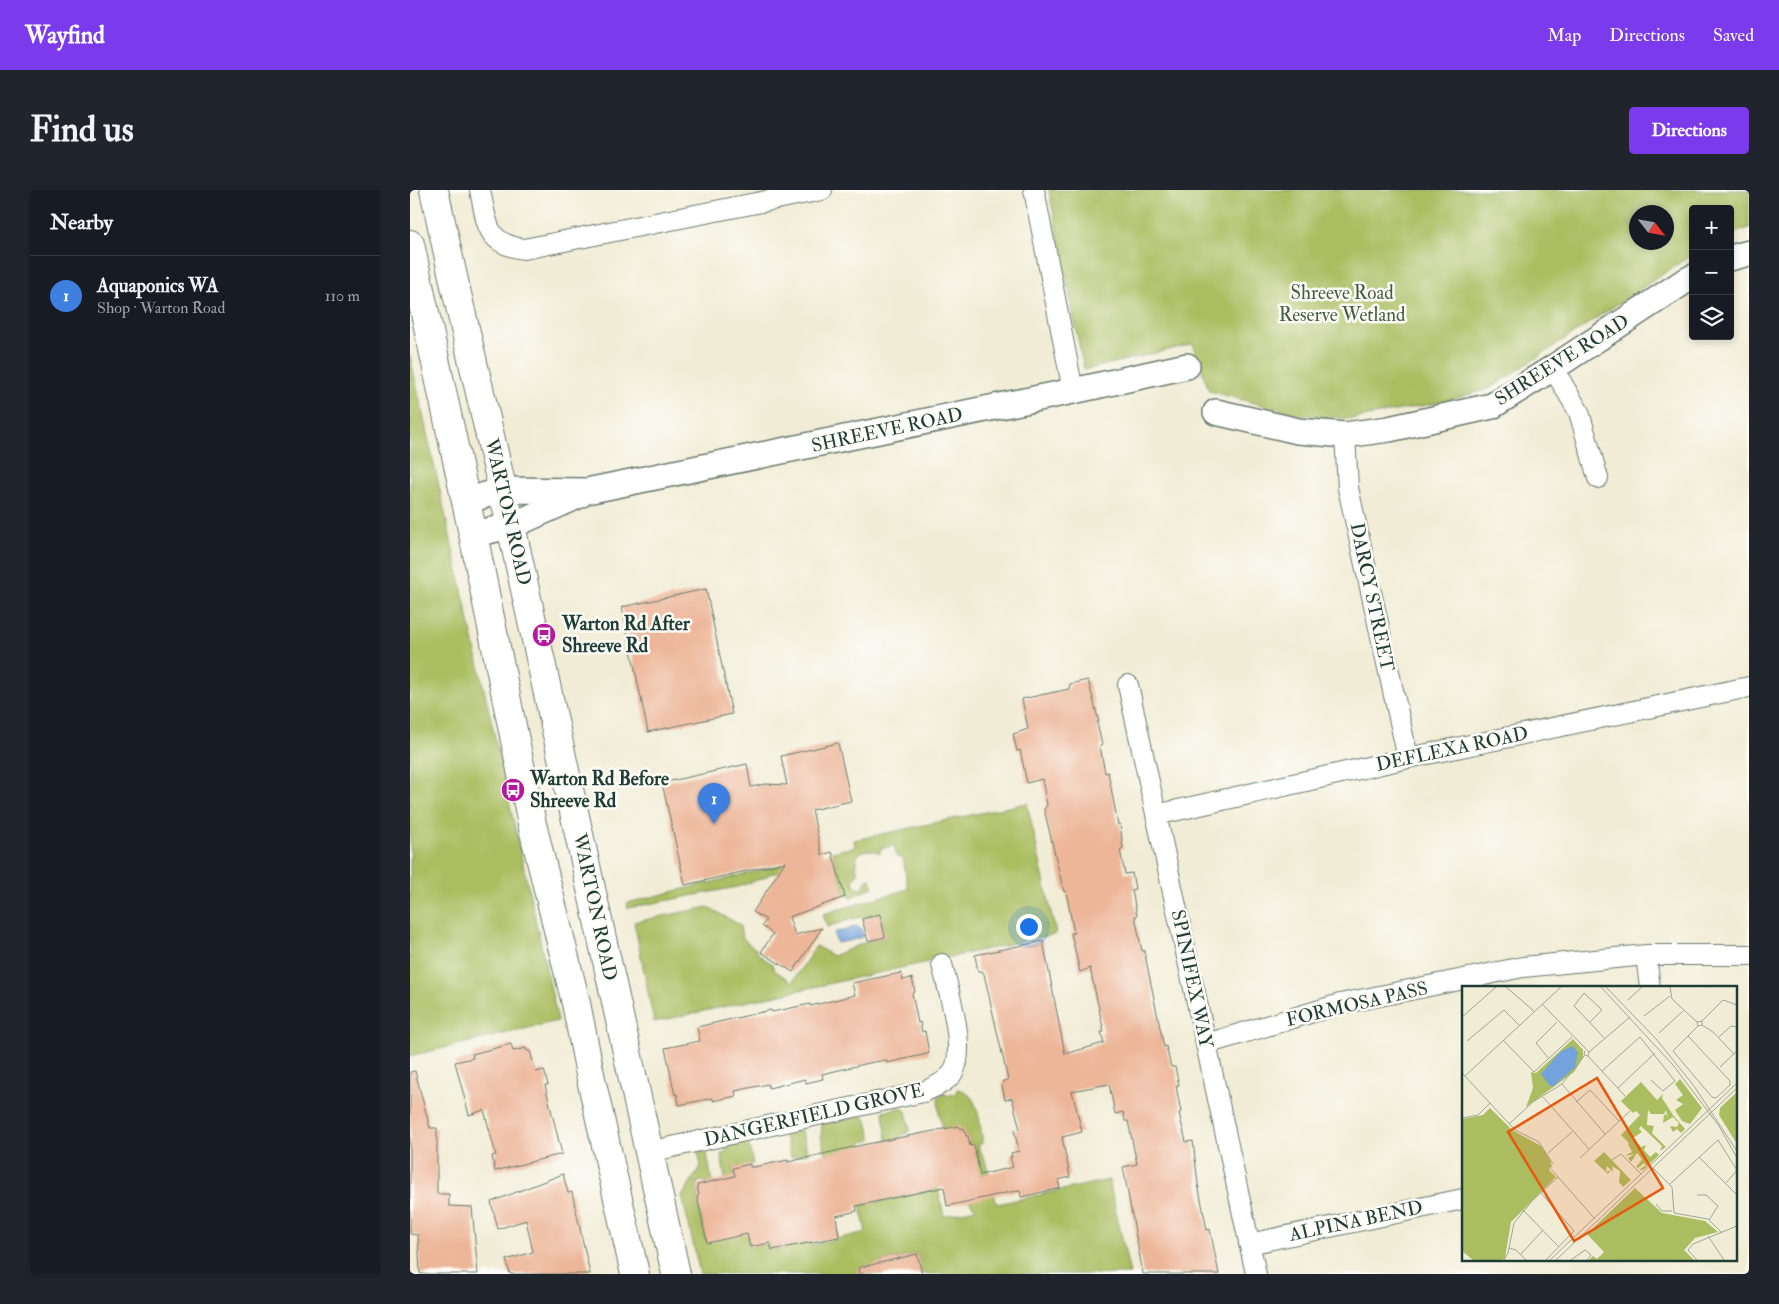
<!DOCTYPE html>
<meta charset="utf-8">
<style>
body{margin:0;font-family:"IM FELL Double Pica",serif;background:#20242c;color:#f1f3f6}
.controls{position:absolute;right:15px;top:15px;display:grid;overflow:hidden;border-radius:5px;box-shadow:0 2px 8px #0003}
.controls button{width:45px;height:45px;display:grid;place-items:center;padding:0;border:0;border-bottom:1px solid #363941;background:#171b24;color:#f1f3f6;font:25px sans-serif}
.compass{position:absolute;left:1219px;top:15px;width:45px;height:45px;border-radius:50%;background:#171b24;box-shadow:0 2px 8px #0003;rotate:121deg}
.you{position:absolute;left:618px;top:736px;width:18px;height:18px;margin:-12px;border:4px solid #fff;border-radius:50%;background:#1a73e8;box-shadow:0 0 0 8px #1a73e833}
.badge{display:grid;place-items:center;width:32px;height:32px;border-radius:50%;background:#7c3aed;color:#fff;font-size:16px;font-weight:700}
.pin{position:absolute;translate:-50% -41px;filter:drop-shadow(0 1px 2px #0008)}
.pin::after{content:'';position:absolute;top:26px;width:18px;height:15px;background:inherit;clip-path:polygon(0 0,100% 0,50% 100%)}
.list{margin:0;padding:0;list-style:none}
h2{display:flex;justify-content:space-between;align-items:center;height:65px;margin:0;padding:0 20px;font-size:21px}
h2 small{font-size:16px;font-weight:400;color:#9ea1a6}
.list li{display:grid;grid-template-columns:32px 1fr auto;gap:15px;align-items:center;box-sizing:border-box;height:80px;padding:0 20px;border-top:1px solid #363941}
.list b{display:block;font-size:19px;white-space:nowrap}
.list p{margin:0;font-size:16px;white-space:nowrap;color:#9ea1a6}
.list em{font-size:16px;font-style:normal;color:#9ea1a6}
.icon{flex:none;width:28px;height:28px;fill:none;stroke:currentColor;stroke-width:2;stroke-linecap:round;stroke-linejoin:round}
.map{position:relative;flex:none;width:1339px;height:1084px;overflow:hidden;border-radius:5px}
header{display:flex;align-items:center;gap:30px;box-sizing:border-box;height:70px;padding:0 25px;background:#7c3aed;color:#fff}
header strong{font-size:24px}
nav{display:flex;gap:28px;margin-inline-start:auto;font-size:18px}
.intro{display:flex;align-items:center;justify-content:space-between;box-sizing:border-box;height:120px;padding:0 30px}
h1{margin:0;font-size:35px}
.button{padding:12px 22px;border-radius:5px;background:#7c3aed;color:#fff;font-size:18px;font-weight:700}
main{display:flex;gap:30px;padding:0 30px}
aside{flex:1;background:#171b24;border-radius:5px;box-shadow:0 2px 8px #0003}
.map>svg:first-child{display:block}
.green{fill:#aabd61;stroke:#647d4a;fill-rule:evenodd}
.water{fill:#74a2dc;stroke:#4a7088}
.building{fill:#edb699}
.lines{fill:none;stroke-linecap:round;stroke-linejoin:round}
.minor-casing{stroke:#687a6c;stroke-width:22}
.tertiary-casing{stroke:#687a6c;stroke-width:28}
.primary-casing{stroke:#687a6c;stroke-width:30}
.minor{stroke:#fff;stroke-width:20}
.tertiary{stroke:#fff;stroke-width:25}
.primary{stroke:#fff;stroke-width:28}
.labels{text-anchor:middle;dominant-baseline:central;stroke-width:5;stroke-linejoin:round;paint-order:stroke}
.park-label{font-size:19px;fill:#425d3f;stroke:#fdfcf7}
.street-label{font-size:19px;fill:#1f3d34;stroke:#fdfcf7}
.poi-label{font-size:19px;font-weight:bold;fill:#1f3d34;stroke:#fdfcf7;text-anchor:start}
.inset-road{fill:none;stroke:#9da695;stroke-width:1}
.view{fill:#e8590c;fill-opacity:0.15;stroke:#e8590c;stroke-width:2.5}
.inset-edge{fill:none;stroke:#1f3d34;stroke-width:2.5}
</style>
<header>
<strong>Wayfind</strong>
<nav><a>Map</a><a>Directions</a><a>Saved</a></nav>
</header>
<div class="intro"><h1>Find us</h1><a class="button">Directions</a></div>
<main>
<aside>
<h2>Nearby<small></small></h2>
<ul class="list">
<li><span class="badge" style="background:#3f7fe0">1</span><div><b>Aquaponics WA</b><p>Shop · Warton Road</p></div><em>110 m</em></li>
</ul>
</aside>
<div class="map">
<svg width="1339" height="1084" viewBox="0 0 1339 1084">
<rect width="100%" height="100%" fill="#fdfcf7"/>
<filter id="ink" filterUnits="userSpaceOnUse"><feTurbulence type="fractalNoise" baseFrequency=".02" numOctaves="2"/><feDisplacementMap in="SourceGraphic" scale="10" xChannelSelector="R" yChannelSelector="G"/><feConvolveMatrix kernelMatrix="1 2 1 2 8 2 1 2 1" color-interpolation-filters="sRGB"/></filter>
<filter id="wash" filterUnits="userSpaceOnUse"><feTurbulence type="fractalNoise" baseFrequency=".0096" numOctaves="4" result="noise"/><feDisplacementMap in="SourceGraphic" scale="20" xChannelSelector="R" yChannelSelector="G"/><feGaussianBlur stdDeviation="1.12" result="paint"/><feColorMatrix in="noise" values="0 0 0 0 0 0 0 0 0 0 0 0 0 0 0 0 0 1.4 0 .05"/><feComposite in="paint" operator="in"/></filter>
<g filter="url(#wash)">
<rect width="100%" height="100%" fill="#f1ecd5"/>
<path class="green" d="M 639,0 L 1339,0 L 1339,38 L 1320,45 L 1320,19 L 1283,19 L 1283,64 L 1081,198 L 1033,212 L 942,229 L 886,224 L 799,201 L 783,154 L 674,180 ZM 1226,22 L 1256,22 L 1256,52 L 1226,52 Z
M 0,166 L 148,831 L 0,866 Z
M 617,613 L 646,744 L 244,832 L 224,732 L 298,717 L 330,735 C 331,748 335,752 346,759 L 348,764 L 362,774 L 364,780 L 382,792 L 406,756 L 423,766 L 458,751 L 475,747 L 470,724 L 446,728 L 417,737 L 413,724 L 498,699 L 493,668 L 487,667 L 484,656 L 471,658 L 470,663 C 453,655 441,665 448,683 L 443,690 L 445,696 L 453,699 L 456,691 L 461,689 L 463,697 L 440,708 L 439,704 L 434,704 L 422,662 L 445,657 L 444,650 Z
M 404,667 L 406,675 L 359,684 L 356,687 L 327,697 L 218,718 L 217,713 Z
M 547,899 C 570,902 569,934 573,952 L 568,956 L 575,970 L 587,1014 L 699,990 L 720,1084 L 512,1084 L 507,1064 L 471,1072 L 474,1084 L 290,1084 L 272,1006 L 291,976 L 288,962 L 295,961 L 297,963 L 302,992 L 296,993 L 295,991 L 287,992 L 289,1005 L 287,1006 L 297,1053 L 315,989 L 311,964 L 316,963 L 315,956 L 336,952 L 339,955 L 343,974 L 323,978 L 340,1057 L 360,1053 L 362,1060 L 374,1058 L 360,994 L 399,1045 L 401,1055 L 456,1042 L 441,976 L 418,970 L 411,947 L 412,934 L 453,926 L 457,931 L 462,950 L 452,952 L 452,955 L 442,958 L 454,1015 L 486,1008 L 473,922 L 491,917 L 496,921 L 500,940 L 497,943 L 491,945 L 491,947 L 481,953 L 493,1006 L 524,1000 L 521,985 L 525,985 L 534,1026 L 566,1019 L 559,1011 L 575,984 L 568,985 L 564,968 L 566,966 L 564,956 L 560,956 L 558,946 L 556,946 L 554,939 L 534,944 L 529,923 L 528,908 L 535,903 L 537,906 L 546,903 Z
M 391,940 L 398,963 L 381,967 L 374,943 Z"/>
<path class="water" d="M 446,736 L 451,738 L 453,745 L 452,747 L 439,751 L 427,753 L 424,745 L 425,742 L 436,740 Z"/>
<g id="blocks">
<path class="building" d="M 296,399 L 322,524 L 238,542 L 212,417 Z
M 678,490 L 689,532 L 687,532 L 692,555 L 690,556 L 695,583 L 698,582 L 708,635 L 710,634 L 713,658 L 710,660 L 715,684 L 722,683 L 725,699 L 722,700 L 727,726 L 725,726 L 732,761 L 734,760 L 754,857 L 756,856 L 761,877 L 765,877 L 769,895 L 766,896 L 771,922 L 769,923 L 776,952 L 783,951 L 788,994 L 797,1040 L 800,1039 L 809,1084 L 733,1084 L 713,977 L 727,974 L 718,931 L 715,931 L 713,922 L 705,924 L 699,894 L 662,901 L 672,942 L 652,947 L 660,987 L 648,990 L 650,998 L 611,1007 L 610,1001 L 600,1002 L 537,1016 L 534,997 L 446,1016 L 447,1021 L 426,1026 L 429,1047 L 362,1060 L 360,1053 L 340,1057 L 337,1044 L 297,1053 L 287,1006 L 289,1005 L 287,995 L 325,986 L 323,978 L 340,974 L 340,977 L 344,977 L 378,970 L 378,972 L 452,955 L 549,936 L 550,939 L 554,938 L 556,946 L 558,946 L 560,956 L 564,955 L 570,985 L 603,977 L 600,967 L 602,967 L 601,963 L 609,961 L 604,940 L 610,939 L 602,908 L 595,910 L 592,895 L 593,894 L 593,891 L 598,890 L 574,784 L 572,781 L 568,782 L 565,765 L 633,751 L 655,864 L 694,853 L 691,842 L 694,842 L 680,778 L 670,782 L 661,743 L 664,743 L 656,701 L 654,702 L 634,619 L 637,615 L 632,589 L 617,593 L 610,560 L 607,561 L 603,544 L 618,539 L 612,509 L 659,499 L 660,494 Z
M 428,553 L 441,611 L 402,620 L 412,665 L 422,662 L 435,707 L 379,727 L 385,745 L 412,738 L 383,782 L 351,762 L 363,744 L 352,736 L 356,730 L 343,722 L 375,672 L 275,695 L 252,593 L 337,574 L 341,597 L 355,594 L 377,595 L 371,566 Z
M 470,724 L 475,747 L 458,751 L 452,729 Z
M 491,783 L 493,790 L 502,788 L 505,802 L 502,803 L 508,833 L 510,832 L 512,842 L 515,841 L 519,863 L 517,864 L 477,873 L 476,870 L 459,873 L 412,884 L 413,889 L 396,893 L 395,889 L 359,898 L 358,894 L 325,901 L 326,906 L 303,911 L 303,908 L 269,915 L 267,904 L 265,905 L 255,858 L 290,851 L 287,837 L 361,820 L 362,822 L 400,814 L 400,816 L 445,805 L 442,793 Z
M 101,854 L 103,861 L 116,858 L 117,861 L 120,861 L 126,882 L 134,880 L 138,895 L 135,895 L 152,964 L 85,981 L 82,966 L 86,965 L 74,920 L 59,925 L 45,872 L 63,868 L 62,864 Z
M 5,881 L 20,938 L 27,938 L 27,1004 L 39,1004 L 39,1016 L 62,1017 L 68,1084 L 10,1084 L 8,1045 L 0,1044 L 0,882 Z
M 153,984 L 158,1003 L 162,1002 L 180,1084 L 100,1084 L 96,1070 L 123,1062 L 116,1030 L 88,1039 L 81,1012 Z
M 507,1064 L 512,1084 L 449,1084 L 448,1078 Z"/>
</g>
</g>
<g filter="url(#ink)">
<use href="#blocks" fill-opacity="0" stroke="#687a6c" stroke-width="1"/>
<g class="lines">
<g class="minor-casing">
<path id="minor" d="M 70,0 C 77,32 75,54 114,59 L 412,0
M 624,0 L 663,201
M 1143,178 L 1169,222 L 1188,288
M 935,245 L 938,298 L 998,568
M 718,495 L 846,1084
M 746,625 L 998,568 L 1339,497
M 1236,765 L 1240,798
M 796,854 L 930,814 L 1113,777 L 1236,765 L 1339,765
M 239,962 L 513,902 C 523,898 535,893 542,884 C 558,861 538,800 532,774
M 839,1054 L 1053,1009"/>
</g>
<g class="tertiary-casing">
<path id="tertiary" d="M 1320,68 L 1339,63
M 806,222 L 888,241 L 935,245 L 979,239 L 1082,216 L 1143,178 L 1272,93 L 1283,87
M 55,311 L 93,300 L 177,301 L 663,201 L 777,176
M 63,344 L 101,336 L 170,305"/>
</g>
<g class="primary-casing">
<path id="primary" d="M 24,0 L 44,91 L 101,336 L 266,1084
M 0,54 L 63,344 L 122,634 L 166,813 L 181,889 L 225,1084"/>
</g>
<use href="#minor" class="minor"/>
<use href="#tertiary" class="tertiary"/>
<use href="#primary" class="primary"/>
</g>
</g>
<defs>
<g id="bus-disc" transform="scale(1.25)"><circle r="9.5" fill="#b5179e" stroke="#fdfcf7"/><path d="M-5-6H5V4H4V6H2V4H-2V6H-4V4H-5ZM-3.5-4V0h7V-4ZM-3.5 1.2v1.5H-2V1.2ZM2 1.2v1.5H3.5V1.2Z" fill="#fff"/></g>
</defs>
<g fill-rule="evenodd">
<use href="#bus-disc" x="134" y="445"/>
<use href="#bus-disc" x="103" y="600"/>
</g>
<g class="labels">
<g class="park-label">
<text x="932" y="103">Shreeve Road<tspan x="932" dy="22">Reserve Wetland</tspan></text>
</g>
<g class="street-label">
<text transform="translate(1152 170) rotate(-32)">SHREEVE ROAD</text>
<text transform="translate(477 240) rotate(-12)">SHREEVE ROAD</text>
<text transform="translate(98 322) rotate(77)">WARTON ROAD</text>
<text transform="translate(962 407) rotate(78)">DARCY STREET</text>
<text transform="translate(1042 559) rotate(-12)">DEFLEXA ROAD</text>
<text transform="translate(185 717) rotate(78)">WARTON ROAD</text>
<text transform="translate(782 789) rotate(78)">SPINIFEX WAY</text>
<text transform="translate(947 814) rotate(-13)">FORMOSA PASS</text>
<text transform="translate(404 925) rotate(-13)">DANGERFIELD GROVE</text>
<text transform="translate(946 1031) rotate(-12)">ALPINA BEND</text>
</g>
<g class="poi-label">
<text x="152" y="434">Warton Rd After<tspan x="152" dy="22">Shreeve Rd</tspan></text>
<text x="120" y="589">Warton Rd Before<tspan x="120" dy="22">Shreeve Rd</tspan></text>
</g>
</g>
<g transform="translate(1052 796)">
<rect width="275" height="275" fill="#f1ecd5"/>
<path d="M 111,53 L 121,64 L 121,72 L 112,86 L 64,121 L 71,102 L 69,86 L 74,87 ZM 218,93 L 240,122 L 228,138 L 220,135 L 213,124 L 221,118 L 214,114 L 221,109 L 213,98 ZM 179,96 L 195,114 L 201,108 L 200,112 L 211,129 L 223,143 L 219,147 L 215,143 L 211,146 L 208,140 L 215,141 L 217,137 L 211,131 L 201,137 L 202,129 L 204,128 L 206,132 L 204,124 L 202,128 L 189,128 L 186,124 L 185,139 L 192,140 L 190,147 L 204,161 L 198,165 L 200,160 L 179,140 L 177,143 L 180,146 L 171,152 L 179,161 L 184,159 L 182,164 L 188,171 L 194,166 L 197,169 L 181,184 L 177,184 L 184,179 L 182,177 L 176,182 L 174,181 L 181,173 L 176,177 L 180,173 L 175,167 L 169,176 L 166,172 L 173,168 L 163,170 L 170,166 L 166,158 L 159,166 L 167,157 L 159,149 L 178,129 L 174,125 L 171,127 L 159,115 ZM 275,106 L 275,158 L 257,129 L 258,122 ZM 28,122 L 50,144 L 79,160 L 87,172 L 90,180 L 87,184 L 94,191 L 49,236 L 43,272 L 40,274 L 11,274 L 0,265 L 0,133 L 21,129 ZM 142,166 L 169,194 L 161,201 L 157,196 L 158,185 L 150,180 L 151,186 L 145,180 L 144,186 L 149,184 L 146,188 L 132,175 ZM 173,202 L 200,227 L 243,235 L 256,246 L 233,252 L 222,264 L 232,274 L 127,274 L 131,270 L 135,273 L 142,266 L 125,248 Z" fill="#aabd61"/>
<path d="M 110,60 L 116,66 L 113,81 L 92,100 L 88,100 L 79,88 L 98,66 Z" fill="#74a2dc"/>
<path class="inset-road" d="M 44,1 L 72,25M 139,1 L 211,79 L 257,140 L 275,172M 144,1 L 195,54 L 232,100 L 275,165M 208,1 L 210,13 L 235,36M 166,14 L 180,1M 80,18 L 127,66 L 126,70 L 122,69 L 123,65M 182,30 L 208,10M 0,31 L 34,1M 240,35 L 261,14 L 275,19M 128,36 L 140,24 L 122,7 L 112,20 L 133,42 L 142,52M 240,39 L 251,46 L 272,68M 197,47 L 221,25M 226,50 L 268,95 L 268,99 L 254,112 L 250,111 L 211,65 L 236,40 L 240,39 L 240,35 L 235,36 L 236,40M 257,51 L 269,40 L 275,41M 41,54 L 72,86 L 110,51M 5,55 L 42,24 L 57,39M 127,66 L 168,31M 126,70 L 163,110M 87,73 L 74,57 L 95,36M 258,81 L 275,65M 140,85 L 178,51 L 213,95 L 201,105 L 189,94M 0,87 L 53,144 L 77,156 L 91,178M 3,90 L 99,1M 100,98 L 143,148M 156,102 L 193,67M 81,111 L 127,163M 114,116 L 128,104 L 157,135M 0,132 L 16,129 L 28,117M 47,138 L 71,116 L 100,98 L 122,70M 86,167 L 110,146M 237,171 L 275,209M 118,172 L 168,125M 150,174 L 159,168 L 179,188M 191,182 L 210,201 L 212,227 L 246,233 L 260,247M 89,183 L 133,233M 208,198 L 256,154 L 275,184 L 264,197M 79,207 L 112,245 L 84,274M 235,209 L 244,209 L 256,220 L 247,234M 194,218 L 200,225 L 210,225M 61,224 L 97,261M 246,250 L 262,274M 47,262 L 54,264 L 64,274M 59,268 L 81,244M 42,274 L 46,267 L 52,237 L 70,215 L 96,191M 88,274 L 275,97M 94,274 L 275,102M 109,274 L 123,264 L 129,269 L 125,274M 235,274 L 226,264 L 231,258 L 275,240"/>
<path class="view" d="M 135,92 L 201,202 L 112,255 L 46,146 Z"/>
<rect width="275" height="275" class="inset-edge"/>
</g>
</svg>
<div class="controls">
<button>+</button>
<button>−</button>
<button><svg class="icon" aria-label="layers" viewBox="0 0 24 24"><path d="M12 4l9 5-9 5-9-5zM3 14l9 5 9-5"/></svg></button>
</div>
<svg class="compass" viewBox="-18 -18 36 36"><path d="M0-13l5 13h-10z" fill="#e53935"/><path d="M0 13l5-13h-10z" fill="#9ea1a6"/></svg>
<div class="you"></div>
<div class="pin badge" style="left:304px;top:634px;background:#3f7fe0">1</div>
</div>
</main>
